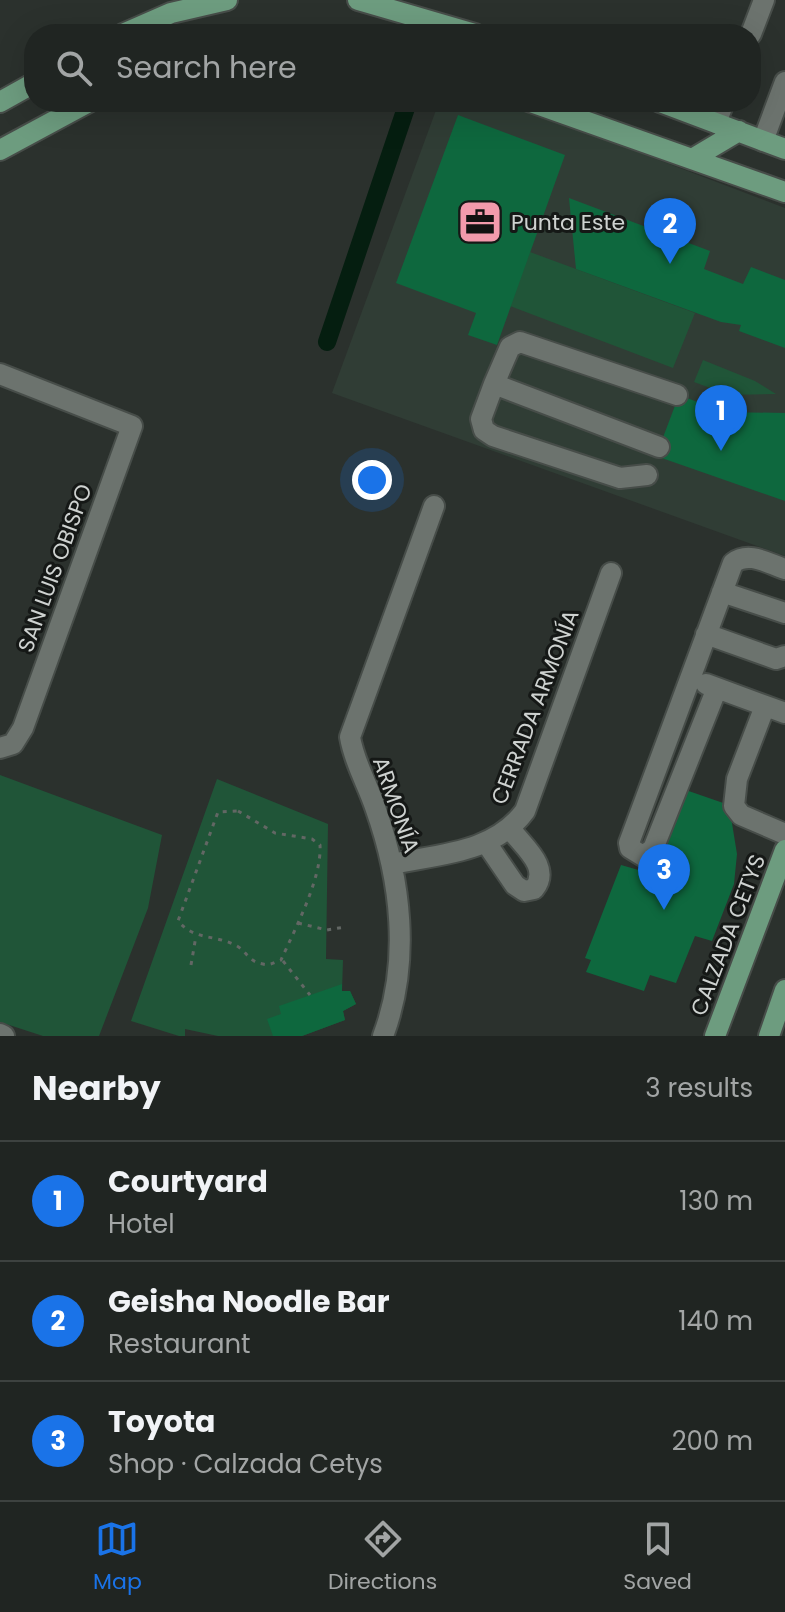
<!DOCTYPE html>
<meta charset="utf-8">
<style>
body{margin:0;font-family:Poppins,sans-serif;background:#282d2a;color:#f1f3f6}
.you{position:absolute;left:372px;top:480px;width:28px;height:28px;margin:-20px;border:6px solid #fff;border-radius:50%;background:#1a73e8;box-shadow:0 0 0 12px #1a73e833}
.badge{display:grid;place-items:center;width:52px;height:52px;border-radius:50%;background:#1a73e8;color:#fff;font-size:26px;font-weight:700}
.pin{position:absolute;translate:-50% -66px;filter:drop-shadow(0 2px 4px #0008)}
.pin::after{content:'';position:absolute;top:42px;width:28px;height:24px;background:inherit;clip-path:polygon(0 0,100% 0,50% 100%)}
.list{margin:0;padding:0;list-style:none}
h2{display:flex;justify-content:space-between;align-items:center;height:104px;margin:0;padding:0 32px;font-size:34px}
h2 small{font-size:26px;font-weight:400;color:#a2a5a5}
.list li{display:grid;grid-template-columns:52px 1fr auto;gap:24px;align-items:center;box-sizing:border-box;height:120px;padding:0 32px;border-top:2px solid #3d4240}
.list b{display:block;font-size:30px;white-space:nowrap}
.list p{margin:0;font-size:26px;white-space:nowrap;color:#a2a5a5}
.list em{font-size:26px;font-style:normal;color:#a2a5a5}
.icon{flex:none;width:44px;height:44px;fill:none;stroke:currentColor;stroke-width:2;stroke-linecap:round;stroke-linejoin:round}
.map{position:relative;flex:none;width:785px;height:1036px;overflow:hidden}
.search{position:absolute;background:#202522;box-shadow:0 8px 32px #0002;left:24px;right:24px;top:24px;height:88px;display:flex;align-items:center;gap:20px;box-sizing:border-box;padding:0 28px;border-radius:32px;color:#a2a5a5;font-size:30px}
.sheet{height:464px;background:#202522}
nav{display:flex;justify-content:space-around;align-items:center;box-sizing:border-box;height:112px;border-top:2px solid #3d4240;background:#202522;font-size:22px;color:#a2a5a5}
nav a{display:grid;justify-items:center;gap:4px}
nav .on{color:#1a73e8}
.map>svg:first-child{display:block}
.built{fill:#303d35}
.green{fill:#205538}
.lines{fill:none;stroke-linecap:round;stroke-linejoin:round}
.canal{stroke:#051e10;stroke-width:18}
.building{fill:#0e683e}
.minor-casing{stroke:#474d49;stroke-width:24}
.major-casing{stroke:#474d49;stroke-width:24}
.path{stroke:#626764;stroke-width:3;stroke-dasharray:4 6;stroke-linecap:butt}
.minor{stroke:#6c736e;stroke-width:20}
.major{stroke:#6d9c7f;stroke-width:20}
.labels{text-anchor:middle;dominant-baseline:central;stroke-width:6;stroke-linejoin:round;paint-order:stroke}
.poi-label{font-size:22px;fill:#ced2d0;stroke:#151816;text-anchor:start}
.street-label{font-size:22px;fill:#ced2d0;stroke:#151816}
</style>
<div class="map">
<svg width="785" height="1036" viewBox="0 0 785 1036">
<rect width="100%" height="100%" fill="#2b312d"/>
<path class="built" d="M 439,102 L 506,102 L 785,208 L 785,556 L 332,393 Z"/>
<path class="green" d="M 530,252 L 695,313 L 673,368 L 510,306 Z
M 703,360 L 755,381 L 776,394 L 729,395 L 694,382 Z
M 0,775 L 162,835 L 148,908 L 99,1036 L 43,1036 L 0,1022 Z
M 217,779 L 328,824 L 326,959 L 343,960 L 342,991 L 350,991 L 356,1004 L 343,1011 L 345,1020 L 302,1036 L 218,1036 L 185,1029 L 185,1036 L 179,1036 L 131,1021 Z"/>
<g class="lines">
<path class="canal" d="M 327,342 L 408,102"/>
</g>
<path class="building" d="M 458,115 L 565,155 L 497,345 L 468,335 L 476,313 L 396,283 Z
M 569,198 L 710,251 L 704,269 L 743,284 L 751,267 L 785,280 L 785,348 L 739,331 L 741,325 L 721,322 L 576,269 Z
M 679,395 L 724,412 L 785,413 L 785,501 L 656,456 Z
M 680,788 L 729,805 L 737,854 L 734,884 L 712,941 L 695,936 L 676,983 L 650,975 L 644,991 L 586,972 L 591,960 L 585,958 L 621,865 L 656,875 L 667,848 L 658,846 Z
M 342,984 L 342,991 L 350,991 L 356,1004 L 343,1011 L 345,1020 L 302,1036 L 273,1036 L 267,1019 L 281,1014 L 279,1006 Z"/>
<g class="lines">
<g class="minor-casing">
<path id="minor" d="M 751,34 L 764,0
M 716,123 L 724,102
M 763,141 L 785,82
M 0,374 L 132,426 L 23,728 L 13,744 L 0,748
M 494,384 L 481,419 L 484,430 L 493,436 L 620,478 L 647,475
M 659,447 L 494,384 L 510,347 L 520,342 L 677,395
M 722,592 L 785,613
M 706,634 L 776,659 L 785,656
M 706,684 L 785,713
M 717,688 L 653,849 L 643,856 L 630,848 L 629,843 L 733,563 C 749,551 767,563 785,569
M 765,706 L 737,779 L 734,806 L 741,815 L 785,834
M 487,844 L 515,885 L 524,891 L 534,889 C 551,868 525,848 511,830
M 392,864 C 440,854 494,853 525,811 L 611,573
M 0,1034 L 4,1036
M 383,1036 C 411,962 401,880 375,807 C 367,783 354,762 350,737 L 434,506"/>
</g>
<g class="major-casing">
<path id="major" d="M 358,0 L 475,34
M 123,34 L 171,13 L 227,0
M 0,102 L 34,83
M 531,102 L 785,192
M 660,102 L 785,149
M 0,150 L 89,102
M 692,159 L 739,131
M 715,1036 L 785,850
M 769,1036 L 785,990"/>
</g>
<path class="path" d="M 238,811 L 275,833 L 312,839 L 320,845 C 322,878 295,929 281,960 C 275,962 270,966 263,964 C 249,962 247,952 237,946 C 215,934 195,941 178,921 L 218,812 Z
M 298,923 L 327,930 L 345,927
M 283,961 L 310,995
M 191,965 L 196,936"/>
<use href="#minor" class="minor"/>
<use href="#major" class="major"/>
</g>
<defs>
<g id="office-square" transform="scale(2.3)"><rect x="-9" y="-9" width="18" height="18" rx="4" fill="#f29aac" stroke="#151816"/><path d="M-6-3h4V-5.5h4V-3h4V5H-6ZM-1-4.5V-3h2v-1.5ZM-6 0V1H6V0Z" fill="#111"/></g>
</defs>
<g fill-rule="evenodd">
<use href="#office-square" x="480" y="222"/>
</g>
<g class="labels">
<g class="poi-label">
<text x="511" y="222">Punta Este</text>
</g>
<g class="street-label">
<text transform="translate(55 568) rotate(-70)">SAN LUIS OBISPO</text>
<text transform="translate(535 707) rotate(-69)">CERRADA ARMONÍA</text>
<text transform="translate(396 805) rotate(71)">ARMONÍA</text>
<text transform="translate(728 935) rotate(-69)">CALZADA CETYS</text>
</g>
</g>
</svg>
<div class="you"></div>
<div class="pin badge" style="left:721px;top:451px">1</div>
<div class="pin badge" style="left:670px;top:264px">2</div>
<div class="pin badge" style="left:664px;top:910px">3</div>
<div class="search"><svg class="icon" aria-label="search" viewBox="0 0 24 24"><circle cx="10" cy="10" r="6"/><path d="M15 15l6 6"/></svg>Search here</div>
</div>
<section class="sheet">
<h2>Nearby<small>3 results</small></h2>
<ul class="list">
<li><span class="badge">1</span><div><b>Courtyard</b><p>Hotel</p></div><em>130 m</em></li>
<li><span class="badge">2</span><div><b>Geisha Noodle Bar</b><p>Restaurant</p></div><em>140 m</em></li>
<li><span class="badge">3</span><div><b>Toyota</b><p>Shop · Calzada Cetys</p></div><em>200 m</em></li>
</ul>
</section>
<nav>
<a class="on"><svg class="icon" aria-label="map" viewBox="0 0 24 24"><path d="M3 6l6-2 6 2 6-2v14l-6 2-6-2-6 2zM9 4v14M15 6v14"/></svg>Map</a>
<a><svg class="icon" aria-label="directions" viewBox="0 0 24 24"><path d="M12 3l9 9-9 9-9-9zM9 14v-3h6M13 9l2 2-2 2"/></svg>Directions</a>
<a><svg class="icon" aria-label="saved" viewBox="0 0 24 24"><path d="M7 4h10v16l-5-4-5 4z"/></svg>Saved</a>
</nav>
